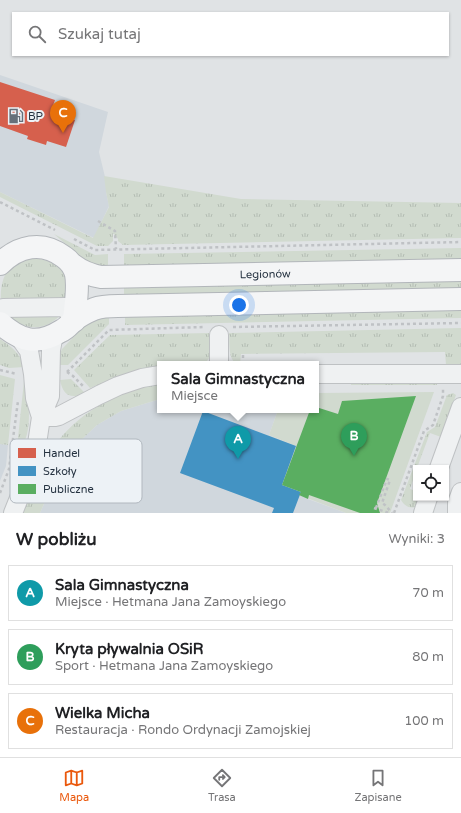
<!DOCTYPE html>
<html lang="pl">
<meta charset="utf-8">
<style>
body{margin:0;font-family:"Varela Round",sans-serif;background:#f2f2f2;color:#202124}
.controls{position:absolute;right:12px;bottom:12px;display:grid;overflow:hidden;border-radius:0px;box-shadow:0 1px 3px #0004}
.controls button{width:36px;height:36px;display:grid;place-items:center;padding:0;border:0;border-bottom:1px solid #e0e0e0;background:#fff;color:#202124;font:20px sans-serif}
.you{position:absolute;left:239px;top:305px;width:14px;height:14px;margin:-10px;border:3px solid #fff;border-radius:50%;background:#1a73e8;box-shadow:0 0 0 6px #1a73e833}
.badge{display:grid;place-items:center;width:26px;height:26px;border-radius:50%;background:#ea580c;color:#fff;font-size:13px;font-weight:700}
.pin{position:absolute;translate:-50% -33px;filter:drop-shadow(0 1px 2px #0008)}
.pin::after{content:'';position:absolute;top:21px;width:14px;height:12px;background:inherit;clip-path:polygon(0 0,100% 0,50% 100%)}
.popup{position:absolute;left:157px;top:361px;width:162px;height:52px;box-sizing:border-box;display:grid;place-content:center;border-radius:0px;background:#fff;filter:drop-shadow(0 1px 3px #0005);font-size:13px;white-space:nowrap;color:#757577}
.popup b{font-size:15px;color:#202124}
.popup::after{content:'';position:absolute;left:50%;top:100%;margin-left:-8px;border:8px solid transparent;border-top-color:#fff}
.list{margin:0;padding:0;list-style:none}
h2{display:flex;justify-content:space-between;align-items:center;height:52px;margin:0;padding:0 16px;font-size:17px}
h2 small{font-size:13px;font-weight:400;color:#757577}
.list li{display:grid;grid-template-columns:26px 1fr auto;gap:12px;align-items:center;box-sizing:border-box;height:56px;margin:0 8px 8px;padding:0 8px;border:1px solid #e0e0e0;border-radius:0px}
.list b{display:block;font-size:15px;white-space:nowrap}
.list p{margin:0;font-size:13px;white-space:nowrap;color:#757577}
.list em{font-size:13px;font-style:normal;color:#757577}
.icon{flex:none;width:22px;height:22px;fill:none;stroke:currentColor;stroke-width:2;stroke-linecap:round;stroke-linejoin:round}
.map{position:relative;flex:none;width:461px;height:513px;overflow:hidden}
.search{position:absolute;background:#fff;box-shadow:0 1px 3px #0004;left:12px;right:12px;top:12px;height:44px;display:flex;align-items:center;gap:10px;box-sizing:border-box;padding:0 14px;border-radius:0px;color:#757577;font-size:15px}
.sheet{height:244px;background:#fff}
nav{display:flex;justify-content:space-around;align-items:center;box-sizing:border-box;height:56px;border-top:1px solid #e0e0e0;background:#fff;font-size:11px;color:#757577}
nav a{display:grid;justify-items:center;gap:2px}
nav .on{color:#ea580c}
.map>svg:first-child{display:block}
.built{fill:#d0d7dd}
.grass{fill:url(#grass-tufts)}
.park{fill:#d1dacf}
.shops{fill:#d6604d}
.schools{fill:#4393c3}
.public{fill:#5aae61}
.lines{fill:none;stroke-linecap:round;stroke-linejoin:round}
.minor-casing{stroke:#bec1c3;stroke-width:20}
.highway-casing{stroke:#b2b6ba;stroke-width:24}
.path{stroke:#bfc2c5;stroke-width:2.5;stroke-dasharray:3 3;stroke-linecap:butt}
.minor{stroke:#eff1f2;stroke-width:18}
.highway{stroke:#f4f5f6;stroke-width:22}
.labels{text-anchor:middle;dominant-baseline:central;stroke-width:4;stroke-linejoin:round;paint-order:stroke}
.poi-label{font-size:11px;fill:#253240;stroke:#edf2f6;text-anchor:start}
.street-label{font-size:11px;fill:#253240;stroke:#edf2f6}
.key{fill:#edf2f6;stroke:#b1b8bf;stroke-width:1}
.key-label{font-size:11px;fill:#253240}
</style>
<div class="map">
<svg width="461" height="513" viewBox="0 0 461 513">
<defs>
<pattern id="grass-tufts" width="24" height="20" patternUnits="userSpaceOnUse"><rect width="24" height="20" fill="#d1dacf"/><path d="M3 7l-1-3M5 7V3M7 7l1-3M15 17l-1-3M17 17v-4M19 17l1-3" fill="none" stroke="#b3bcb3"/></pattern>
</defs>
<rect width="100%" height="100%" fill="#e0e3e5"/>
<path class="built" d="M 0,75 L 108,112 L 99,152 L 106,181 L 106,192 L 109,206 L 94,238 L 0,192 Z
M 160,399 L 160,410 L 278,410 L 269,435 L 296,446 L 308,499 L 346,513 L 40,513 L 55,479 L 77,444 L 97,425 L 121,411 Z
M 0,444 L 8,445 L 6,466 L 0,481 Z"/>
<path class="grass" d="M 104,176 L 241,199 L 461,203 L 461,238 L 123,245 L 118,241 L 118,239 L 113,233 L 113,241 L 108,246 L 97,246 L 0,197 L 0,192 L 93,238 L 109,207 L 106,192 Z
M 54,234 L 95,255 L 108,254 L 108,267 L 95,266 L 83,259 Z
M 461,248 L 461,260 L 124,267 L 124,254 Z
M 30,258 C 44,258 62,264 67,280 C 68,286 68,293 69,299 L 1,302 C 0,289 2,272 15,264 C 19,262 25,260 30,258 Z
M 461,278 L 461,289 L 124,296 L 124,285 Z
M 461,308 L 461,318 L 125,325 L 125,315 Z
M 63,312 C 47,332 24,332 7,314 Z
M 109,315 L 109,324 L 68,365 L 59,365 L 59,356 L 62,349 L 86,324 L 94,319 Z
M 461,328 L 461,365 L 446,365 L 445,352 L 241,354 L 240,364 C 227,364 230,342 229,333 Z
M 209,333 L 209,358 L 205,364 L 160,364 L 160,367 L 100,384 L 90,388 L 74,370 L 110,335 Z
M 0,339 C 11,346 21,354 24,367 L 9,368 L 0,365 Z
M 0,375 L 15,379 L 8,445 L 0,444 Z
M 71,379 L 85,393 C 70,400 63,395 60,380 Z
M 24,381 L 26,381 C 28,398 31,417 27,434 C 24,445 19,456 15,466 Z
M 351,382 L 437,382 L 437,385 L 351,385 Z
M 160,383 L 160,399 L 121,411 L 97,425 L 77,444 L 55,478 L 40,513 L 22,513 C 31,494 37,475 47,457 C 67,424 95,404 130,391 C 140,388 150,385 160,383 Z
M 453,393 L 456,395 L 441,437 L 430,433 L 417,468 L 416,468 L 416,471 L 410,489 L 416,491 L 416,498 L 419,498 L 415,507 C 409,509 404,505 401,500 L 427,432 L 435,427 L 447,395 Z"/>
<path class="park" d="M 434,392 L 390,513 L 346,513 L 299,495 L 300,492 L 282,485 L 296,446 L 269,435 L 278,410 L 316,410 L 316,393 Z"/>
<path class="shops" d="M 0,82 L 55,100 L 50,114 L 63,117 L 63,116 L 75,120 L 66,147 L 47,141 L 46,145 L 27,139 L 28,136 L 0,126 Z"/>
<path class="schools" d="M 203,411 L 296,446 L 282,485 L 301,492 L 293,513 L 272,513 L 274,508 L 180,473 Z"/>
<path class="public" d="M 416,396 L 377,503 L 380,513 L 360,513 L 309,495 L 308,499 L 299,495 L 301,492 L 282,485 L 310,410 L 316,410 L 316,407 L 338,414 L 342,401 Z"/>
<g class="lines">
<g class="minor-casing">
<path id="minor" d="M 0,312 L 3,308 L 65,307 L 74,321
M 219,335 L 219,364
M 19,337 L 29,351 L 33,374 L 35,398 L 41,417
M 316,374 L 461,374
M 41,417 L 55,417 L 59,416 L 99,395 L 118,386 L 142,378 L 160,375
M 439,468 L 461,407
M 13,513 L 29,473 L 37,444 L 41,417 L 50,396 L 51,350 L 54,334
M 423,513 L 428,498
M 457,513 L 457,503 L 461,492"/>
</g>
<g class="highway-casing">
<g id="highway">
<path d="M 0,264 C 18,246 42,240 64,257 C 70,261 74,267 76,274 C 79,289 75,306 74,321"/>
<path id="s1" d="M 73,265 C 82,272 90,275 101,277 L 461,270"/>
<path d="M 0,323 C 20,341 37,346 61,331 C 66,329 69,325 73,321 C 79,316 87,312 94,309 C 102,306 110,306 118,306 L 461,299"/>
</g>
</g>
<path class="path" d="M 0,202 L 55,230
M 98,221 L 115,231 L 116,249
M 74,239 L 95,250 L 461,242
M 233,327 L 461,323
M 243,364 L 243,354
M 0,370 L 17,374
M 67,372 L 109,330 L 204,327
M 67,372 L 73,376 L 83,386
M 0,493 L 9,469 L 18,401
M 374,508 L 389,513
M 376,508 L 387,479 L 390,480 L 382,503 L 385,505 L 392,513
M 394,513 L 424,431 L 433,425 L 443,396 L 443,389"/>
<use href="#minor" class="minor"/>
<use href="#highway" class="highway"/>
</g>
<defs>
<g id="fuel-bare" transform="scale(1.2)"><path d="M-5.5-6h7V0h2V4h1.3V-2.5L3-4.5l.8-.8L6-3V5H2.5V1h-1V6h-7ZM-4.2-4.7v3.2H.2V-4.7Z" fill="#66707a" stroke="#edf2f6" stroke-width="2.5" paint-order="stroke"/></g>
</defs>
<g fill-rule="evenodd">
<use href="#fuel-bare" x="16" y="116"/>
</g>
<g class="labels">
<g class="poi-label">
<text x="28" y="116">BP</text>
</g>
<g class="street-label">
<text stroke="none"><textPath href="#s1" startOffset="195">Legionów</textPath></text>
</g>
</g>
<rect x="10" y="439" width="132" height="64" rx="6" class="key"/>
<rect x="18" y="448" width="18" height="10" fill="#d6604d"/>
<rect x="18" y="466" width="18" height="10" fill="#4393c3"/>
<rect x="18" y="484" width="18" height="10" fill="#5aae61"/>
<g class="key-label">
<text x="43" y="457">Handel</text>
<text x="43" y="475">Szkoły</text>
<text x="43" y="493">Publiczne</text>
</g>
</svg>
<div class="controls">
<button><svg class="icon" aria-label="locate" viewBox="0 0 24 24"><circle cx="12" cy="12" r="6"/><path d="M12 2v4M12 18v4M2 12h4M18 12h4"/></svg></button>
</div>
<div class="you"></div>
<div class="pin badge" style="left:238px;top:459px;background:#0f9aa8">A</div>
<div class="popup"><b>Sala Gimnastyczna</b>Miejsce</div>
<div class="pin badge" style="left:354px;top:456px;background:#2e9e5b">B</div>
<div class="pin badge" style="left:63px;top:133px;background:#e8710a">C</div>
<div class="search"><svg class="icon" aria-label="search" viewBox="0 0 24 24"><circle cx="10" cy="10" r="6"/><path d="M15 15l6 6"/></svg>Szukaj tutaj</div>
</div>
<section class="sheet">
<h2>W pobliżu<small>Wyniki: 3</small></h2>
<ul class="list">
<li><span class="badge" style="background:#0f9aa8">A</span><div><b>Sala Gimnastyczna</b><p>Miejsce · Hetmana Jana Zamoyskiego</p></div><em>70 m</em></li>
<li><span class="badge" style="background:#2e9e5b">B</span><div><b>Kryta pływalnia OSiR</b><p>Sport · Hetmana Jana Zamoyskiego</p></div><em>80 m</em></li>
<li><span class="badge" style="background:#e8710a">C</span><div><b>Wielka Micha</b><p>Restauracja · Rondo Ordynacji Zamojskiej</p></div><em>100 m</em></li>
</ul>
</section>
<nav>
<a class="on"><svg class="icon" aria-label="map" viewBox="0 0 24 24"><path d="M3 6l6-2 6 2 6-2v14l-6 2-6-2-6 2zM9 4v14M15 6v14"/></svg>Mapa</a>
<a><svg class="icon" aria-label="directions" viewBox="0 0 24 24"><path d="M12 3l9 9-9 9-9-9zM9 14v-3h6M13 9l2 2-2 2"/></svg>Trasa</a>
<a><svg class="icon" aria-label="saved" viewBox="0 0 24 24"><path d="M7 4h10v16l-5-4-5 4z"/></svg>Zapisane</a>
</nav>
